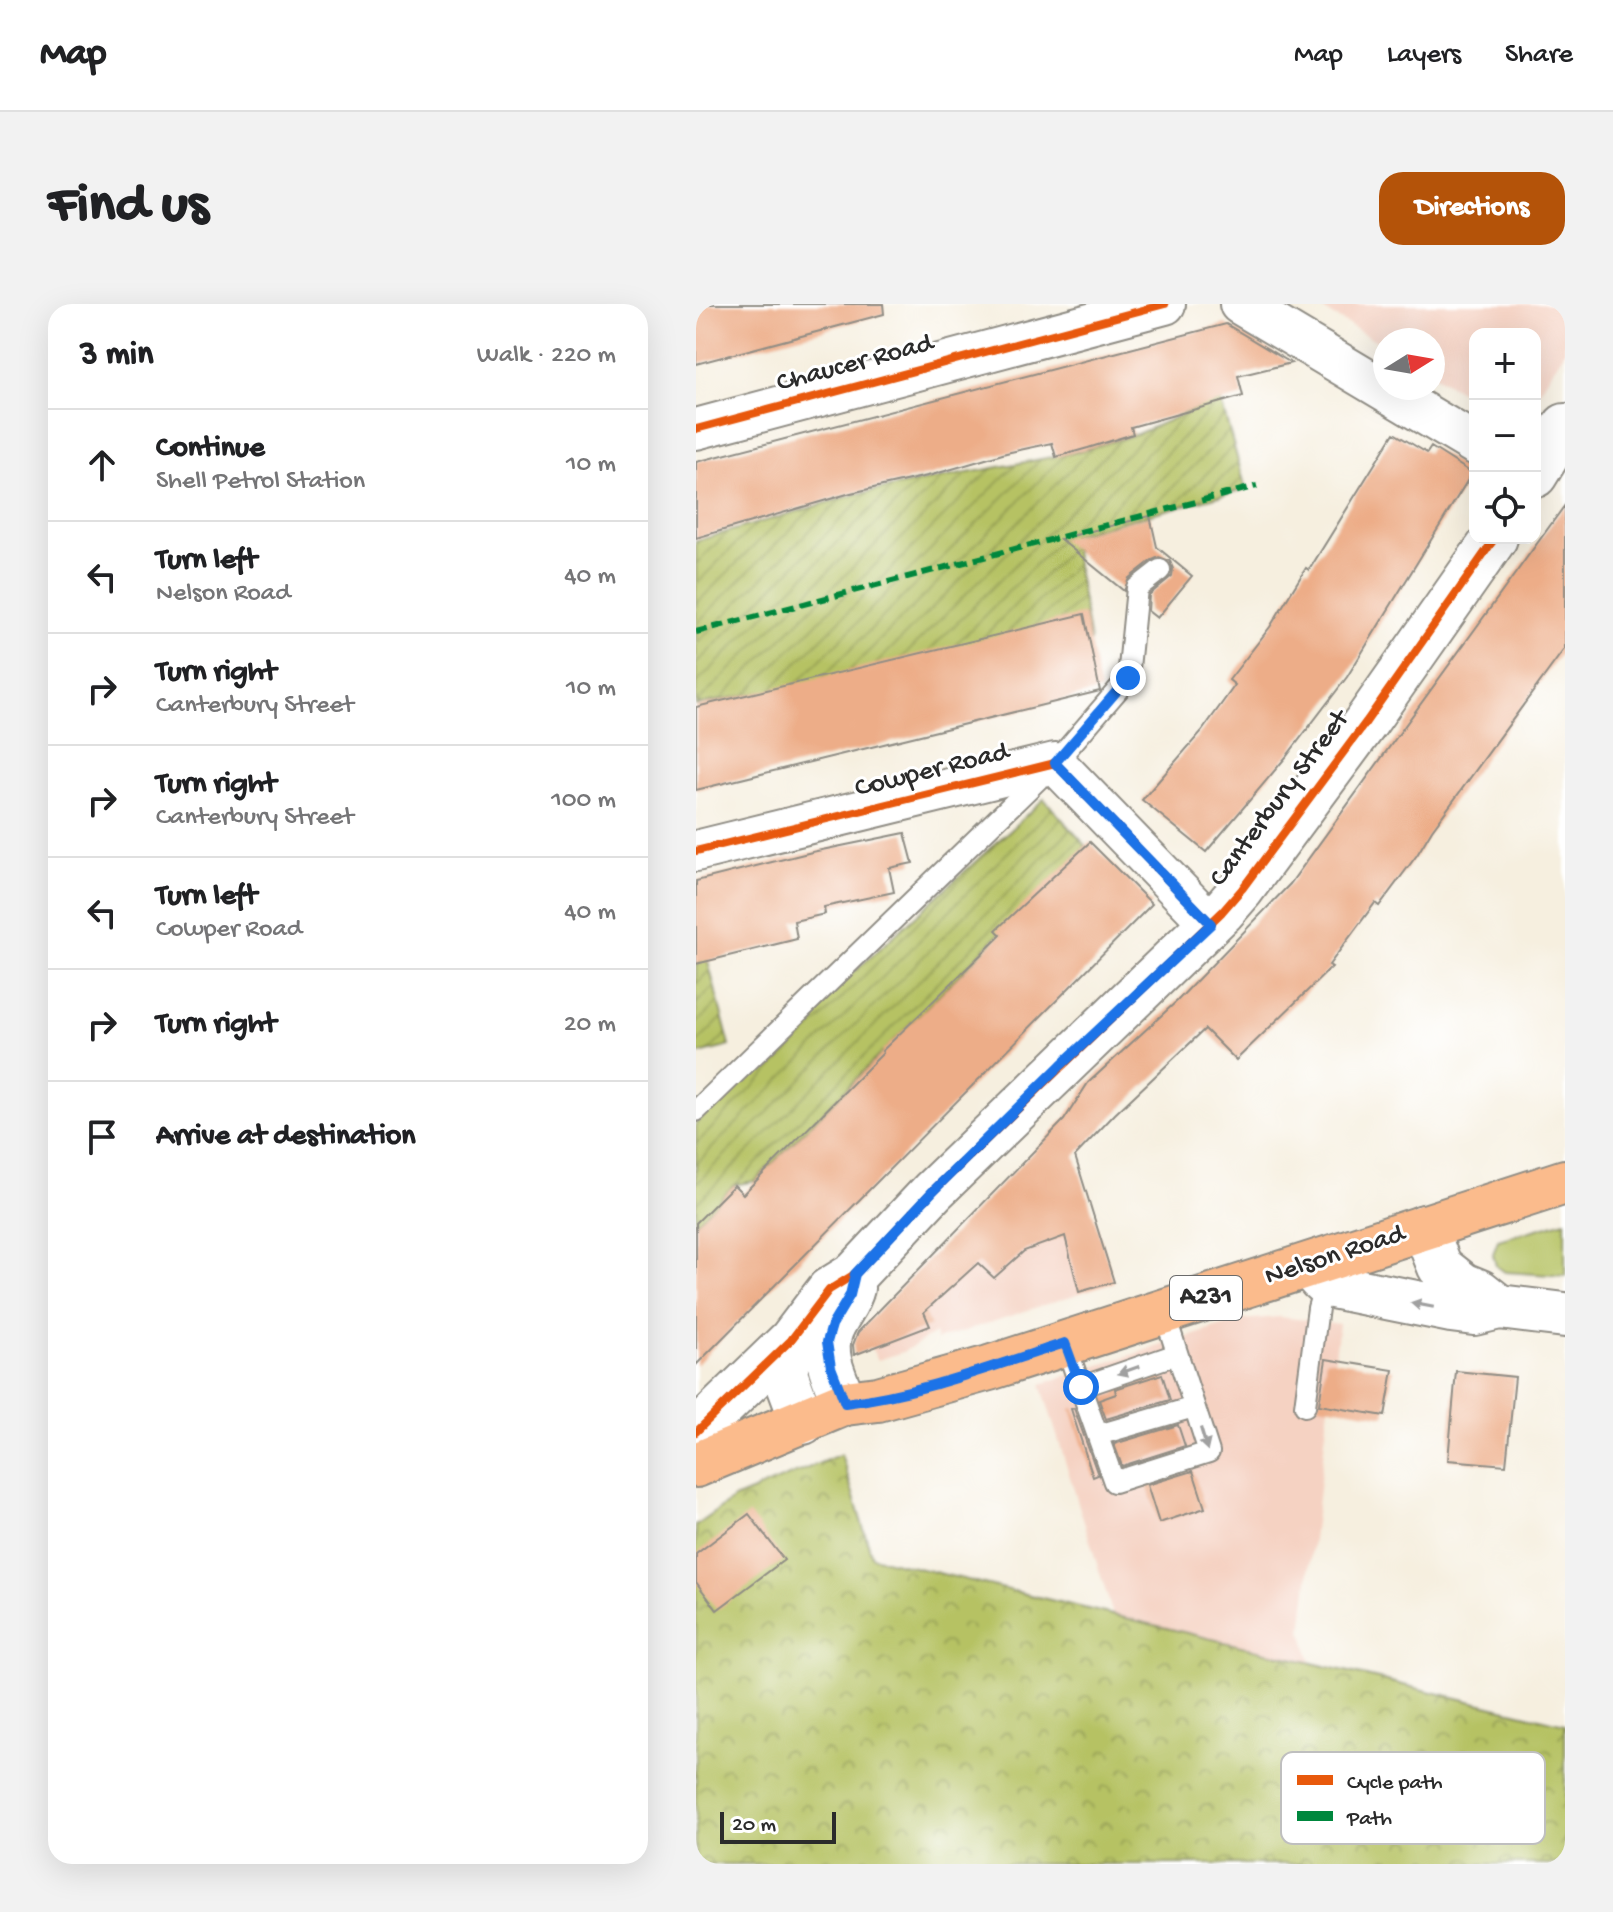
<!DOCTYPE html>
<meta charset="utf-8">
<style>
body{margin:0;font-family:"Gochi Hand",sans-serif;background:#f2f2f2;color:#202124}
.controls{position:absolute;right:24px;top:24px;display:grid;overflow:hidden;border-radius:16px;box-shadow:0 8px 32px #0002}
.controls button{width:72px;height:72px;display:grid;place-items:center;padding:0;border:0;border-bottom:2px solid #e0e0e0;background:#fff;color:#202124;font:40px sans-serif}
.compass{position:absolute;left:677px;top:24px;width:72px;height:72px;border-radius:50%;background:#fff;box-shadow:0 8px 32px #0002;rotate:79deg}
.scale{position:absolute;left:24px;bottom:20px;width:116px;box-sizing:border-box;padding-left:8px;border:4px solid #2b2b2b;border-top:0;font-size:22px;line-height:28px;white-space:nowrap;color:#2b2b2b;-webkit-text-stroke:6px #fff;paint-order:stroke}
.stop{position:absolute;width:24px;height:24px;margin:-18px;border:6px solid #1a73e8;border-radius:50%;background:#fff}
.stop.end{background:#1a73e8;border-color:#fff;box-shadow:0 2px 8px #0008}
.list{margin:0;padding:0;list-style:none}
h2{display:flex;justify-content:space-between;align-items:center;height:104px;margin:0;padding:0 32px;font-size:34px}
h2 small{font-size:26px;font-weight:400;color:#757577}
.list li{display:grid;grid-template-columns:52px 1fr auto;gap:24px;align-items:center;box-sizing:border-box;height:112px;padding:0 32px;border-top:2px solid #e0e0e0}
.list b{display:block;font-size:30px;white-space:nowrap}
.list p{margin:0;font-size:26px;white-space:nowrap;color:#757577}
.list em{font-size:26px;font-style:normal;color:#757577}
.icon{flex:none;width:44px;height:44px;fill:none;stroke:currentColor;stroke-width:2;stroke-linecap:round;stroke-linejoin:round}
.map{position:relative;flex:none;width:869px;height:1560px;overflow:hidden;border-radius:24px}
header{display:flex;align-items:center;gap:48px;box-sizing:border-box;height:112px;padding:0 40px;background:#fff;border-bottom:2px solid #e0e0e0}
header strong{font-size:38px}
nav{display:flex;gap:44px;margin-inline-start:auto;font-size:28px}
.intro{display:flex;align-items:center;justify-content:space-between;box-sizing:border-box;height:192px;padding:0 48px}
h1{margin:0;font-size:56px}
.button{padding:20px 36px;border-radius:24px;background:#b45309;color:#fff;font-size:28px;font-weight:700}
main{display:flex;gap:48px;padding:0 48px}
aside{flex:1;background:#fff;border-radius:24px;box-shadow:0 8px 32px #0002}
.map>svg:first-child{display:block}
.built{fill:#f5d2c2}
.grass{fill:#b6c264;stroke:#707648;stroke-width:2}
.park{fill:url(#park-crowns);stroke:#707648;stroke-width:2}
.garden{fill:url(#garden-furrows);stroke:#707648;stroke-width:2}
.building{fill:#edad88}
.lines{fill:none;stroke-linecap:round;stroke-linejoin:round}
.service-casing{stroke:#908d85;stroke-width:24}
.minor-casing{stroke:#908d85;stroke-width:44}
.tertiary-casing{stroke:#908d85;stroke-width:48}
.primary-casing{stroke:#908d85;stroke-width:48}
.service{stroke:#fff;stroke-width:20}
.minor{stroke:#fff;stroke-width:40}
.tertiary{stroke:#fff;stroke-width:44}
.primary{stroke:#fbbb8c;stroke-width:44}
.quiet{stroke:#00873e;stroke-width:6;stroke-dasharray:12 6;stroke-linecap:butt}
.cycleway-casing{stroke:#fff;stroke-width:13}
.cycleway{stroke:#e8590c;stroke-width:8}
.oneway{fill:#a0a0a0}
.route{stroke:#1a73e8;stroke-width:10}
.labels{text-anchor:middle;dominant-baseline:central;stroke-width:6;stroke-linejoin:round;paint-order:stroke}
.shield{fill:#fff;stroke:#6b6b6b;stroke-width:2}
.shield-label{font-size:26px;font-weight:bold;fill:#2b2b2b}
.street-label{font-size:28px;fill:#2b2b2b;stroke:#fff}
.key{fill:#fff;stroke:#bfbfbf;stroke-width:2}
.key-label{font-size:22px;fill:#2b2b2b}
</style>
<header>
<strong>Map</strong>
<nav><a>Map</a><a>Layers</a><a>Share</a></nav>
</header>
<div class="intro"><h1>Find us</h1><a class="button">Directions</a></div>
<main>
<aside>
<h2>3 min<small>Walk · 220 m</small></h2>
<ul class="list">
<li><svg class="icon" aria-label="ahead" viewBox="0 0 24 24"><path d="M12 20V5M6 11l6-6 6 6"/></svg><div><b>Continue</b><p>Shell Petrol Station</p></div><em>10 m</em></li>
<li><svg class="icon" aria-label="left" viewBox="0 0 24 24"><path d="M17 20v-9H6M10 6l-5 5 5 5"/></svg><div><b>Turn left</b><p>Nelson Road</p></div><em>40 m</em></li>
<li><svg class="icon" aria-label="right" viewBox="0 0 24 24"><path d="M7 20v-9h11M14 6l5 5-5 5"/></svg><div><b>Turn right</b><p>Canterbury Street</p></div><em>10 m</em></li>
<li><svg class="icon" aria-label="right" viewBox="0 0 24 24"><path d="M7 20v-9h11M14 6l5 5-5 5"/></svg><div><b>Turn right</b><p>Canterbury Street</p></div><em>100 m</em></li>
<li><svg class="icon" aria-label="left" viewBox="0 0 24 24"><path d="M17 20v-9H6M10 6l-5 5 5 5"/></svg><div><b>Turn left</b><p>Cowper Road</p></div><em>40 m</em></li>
<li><svg class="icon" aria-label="right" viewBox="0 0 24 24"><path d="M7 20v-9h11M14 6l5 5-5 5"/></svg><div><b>Turn right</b></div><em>20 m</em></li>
<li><svg class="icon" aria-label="arrive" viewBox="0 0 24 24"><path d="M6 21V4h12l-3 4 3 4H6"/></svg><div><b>Arrive at destination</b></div></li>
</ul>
</aside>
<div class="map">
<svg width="869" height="1560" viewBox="0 0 869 1560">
<defs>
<pattern id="park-crowns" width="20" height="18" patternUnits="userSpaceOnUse" patternTransform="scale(2)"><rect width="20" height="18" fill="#b6c264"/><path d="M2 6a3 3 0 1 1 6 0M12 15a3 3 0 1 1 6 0" fill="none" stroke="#949e53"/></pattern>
<pattern id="garden-furrows" width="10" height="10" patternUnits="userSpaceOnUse" patternTransform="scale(2)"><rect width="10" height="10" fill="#b6c264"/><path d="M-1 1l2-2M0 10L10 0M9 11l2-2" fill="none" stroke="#949e53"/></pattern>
</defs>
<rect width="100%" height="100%" fill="#fff"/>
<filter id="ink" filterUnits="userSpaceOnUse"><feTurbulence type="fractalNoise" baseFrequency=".0125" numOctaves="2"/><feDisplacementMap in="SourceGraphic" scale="16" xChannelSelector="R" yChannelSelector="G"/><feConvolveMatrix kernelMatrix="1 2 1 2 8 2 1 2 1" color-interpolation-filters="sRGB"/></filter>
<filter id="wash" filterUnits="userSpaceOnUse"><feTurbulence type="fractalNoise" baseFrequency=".006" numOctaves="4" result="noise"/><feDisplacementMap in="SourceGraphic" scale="32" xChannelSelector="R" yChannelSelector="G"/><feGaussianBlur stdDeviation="1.8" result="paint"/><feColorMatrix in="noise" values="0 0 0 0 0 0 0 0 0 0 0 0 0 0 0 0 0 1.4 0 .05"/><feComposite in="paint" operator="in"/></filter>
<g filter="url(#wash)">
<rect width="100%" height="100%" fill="#f6efdf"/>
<path class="built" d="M 617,0 L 869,0 L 869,46 L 839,95 L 839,30 L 779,30 L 779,96 L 737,71 L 737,36 L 689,36 L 689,42 Z
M 368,816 L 418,978 L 241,1036 L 239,1029 L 207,1048 L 182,1056 L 166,1029 Z
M 584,1013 L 643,1020 L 606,1326 L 615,1359 L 417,1311 L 345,1080 L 545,1016 Z"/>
<path class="grass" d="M 869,917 L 869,972 L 809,968 L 800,962 L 797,950 L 802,936 Z"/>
<path class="park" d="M 145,1150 L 176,1253 L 869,1420 L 869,1560 L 0,1560 L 0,1222 L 38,1195 Z"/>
<path class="garden" d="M 524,94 L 550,185 L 375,231 L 394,337 L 87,384 L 0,401 L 0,237 L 161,190 L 377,149 L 441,130 Z
M 348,495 L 390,542 L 59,877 L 38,881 L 0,919 L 0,812 Z
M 4,627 L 34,742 L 0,751 L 0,660 L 5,659 L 0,639 Z"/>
<g id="blocks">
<path class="building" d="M 0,0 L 187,0 L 188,10 L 0,60 Z
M 530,20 L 595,59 L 542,72 L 547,92 L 435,123 L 437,130 L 392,144 L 360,153 L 356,139 L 310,149 L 236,171 L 155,189 L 0,234 L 0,158 Z
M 698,129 L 731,149 L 735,143 L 776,169 L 651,373 L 590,453 L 510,548 L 446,496 L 506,427 L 539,381 L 533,376 L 574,323 L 610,264 L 613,266 Z
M 869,201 L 869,344 L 736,526 L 721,551 L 683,602 L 679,599 L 633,661 L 636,663 L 540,756 L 509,725 L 419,810 L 379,852 L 418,978 L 383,988 L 369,932 L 328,947 L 298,974 L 282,959 L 228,1008 L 234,1022 L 158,1051 L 157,1041 L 162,1028 L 368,816 L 392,779 L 481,697 L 594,580 Z
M 454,212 L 461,243 L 496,272 L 461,314 L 452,307 L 453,291 L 476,272 L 477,265 L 474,257 L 463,253 L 456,256 L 433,274 L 428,287 L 364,235 Z
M 388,310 L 404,387 L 0,486 L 0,403 Z
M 209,529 L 217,559 L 193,564 L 198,588 L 128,603 L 129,610 L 98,617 L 101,635 L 0,660 L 0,577 L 116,548 Z
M 394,538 L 456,600 L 0,1061 L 0,919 L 38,881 L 47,890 L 187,749 L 186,747 L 305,631 L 300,626 Z
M 630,1055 L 697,1066 L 689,1112 L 623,1101 Z
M 760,1067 L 819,1073 L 810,1161 L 752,1156 Z
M 466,1070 L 474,1096 L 410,1115 L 403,1096 L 420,1090 L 419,1085 Z
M 378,1104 L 402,1171 L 397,1173 L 375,1105 Z
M 482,1121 L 489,1142 L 426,1162 L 418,1140 Z
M 497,1167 L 509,1204 L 463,1219 L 451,1181 Z
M 53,1210 L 88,1256 L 21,1306 L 0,1278 L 0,1250 Z"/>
</g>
</g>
<g filter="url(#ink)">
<use href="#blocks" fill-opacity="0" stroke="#908d85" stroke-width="2"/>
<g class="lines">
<g class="service-casing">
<path id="service" d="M 0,807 L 359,459 L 432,374 L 441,284 L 464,266
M 369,1039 L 418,1178 L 513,1148 L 468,1008
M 385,1083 L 481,1050
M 609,1102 L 622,1004 L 629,980
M 402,1131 L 498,1103"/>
</g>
<g class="minor-casing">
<path id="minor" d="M 544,0 L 779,140
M 0,125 L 469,0
M 0,547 L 359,459 L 515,620"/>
</g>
<g class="tertiary-casing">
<path id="tertiary" d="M 839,171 L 869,122
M 728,923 L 744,963 L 767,981 L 784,988 L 803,1003
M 618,960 L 623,974 L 631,981 L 755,1006 L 778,1009 L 803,1003 L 869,1011
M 95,1036 L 89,1070 L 107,1118
M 149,1099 C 138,1074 123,1045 138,1019 C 144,1007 153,997 156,984
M 0,1128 L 95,1036 L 133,986 L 159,970 L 237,887 L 526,608 L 546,585 L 670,418 L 799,234"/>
</g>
<g class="primary-casing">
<path id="primary" d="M 0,1161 L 149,1099 L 182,1095 L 293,1064 L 869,878"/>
</g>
<use href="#service" class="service"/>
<use href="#minor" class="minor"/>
<use href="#tertiary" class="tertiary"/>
<use href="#primary" class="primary"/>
<path class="quiet" d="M 0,328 L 561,182"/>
<g class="cycleway-casing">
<path id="cycleway" d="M 0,125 L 469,0
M 0,547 L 359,459 L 515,620
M 0,1128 L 95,1036 L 133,986 L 159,970 L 237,887 L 526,608 L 546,585 L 670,418 L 799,234"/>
</g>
<use href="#cycleway" class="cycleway"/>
</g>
<defs><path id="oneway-solid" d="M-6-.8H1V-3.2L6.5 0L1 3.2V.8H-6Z" transform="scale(2)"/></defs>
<g class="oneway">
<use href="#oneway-solid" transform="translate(726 1001) rotate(-169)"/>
<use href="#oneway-solid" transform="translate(433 1066) rotate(161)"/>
<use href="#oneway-solid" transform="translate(508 1135) rotate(73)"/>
</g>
</g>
<g class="lines" filter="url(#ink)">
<path class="route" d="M 385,1083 L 369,1039 C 297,1062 224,1090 149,1099 L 135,1063 L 131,1038 L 136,1021 L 154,991 L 159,970 L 237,887 L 365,761 L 515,620 L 359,459 L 432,374"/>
</g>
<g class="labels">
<rect class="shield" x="474" y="972" width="72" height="44" rx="6"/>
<g class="shield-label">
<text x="510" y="994">A231</text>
</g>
<g class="street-label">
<text transform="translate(159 60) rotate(-15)">Chaucer Road</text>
<text transform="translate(236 467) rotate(-14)">Cowper Road</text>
<text transform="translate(584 495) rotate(-53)">Canterbury Street</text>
<text transform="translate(639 952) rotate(-18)">Nelson Road</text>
</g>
</g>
<rect x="585" y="1448" width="264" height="92" rx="12" class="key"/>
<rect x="601" y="1471" width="36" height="10" fill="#e8590c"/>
<rect x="601" y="1507" width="36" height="10" fill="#00873e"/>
<g class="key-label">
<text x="651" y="1484">Cycle path</text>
<text x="651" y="1520">Path</text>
</g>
</svg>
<div class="controls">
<button>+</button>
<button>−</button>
<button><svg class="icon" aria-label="locate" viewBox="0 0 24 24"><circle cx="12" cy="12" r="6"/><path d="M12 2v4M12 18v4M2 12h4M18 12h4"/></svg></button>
</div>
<svg class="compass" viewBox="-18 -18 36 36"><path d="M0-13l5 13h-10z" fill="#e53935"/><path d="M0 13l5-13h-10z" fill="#757577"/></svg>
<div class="scale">20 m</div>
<div class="stop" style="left:385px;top:1083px"></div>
<div class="stop end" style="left:432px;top:374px"></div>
</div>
</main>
